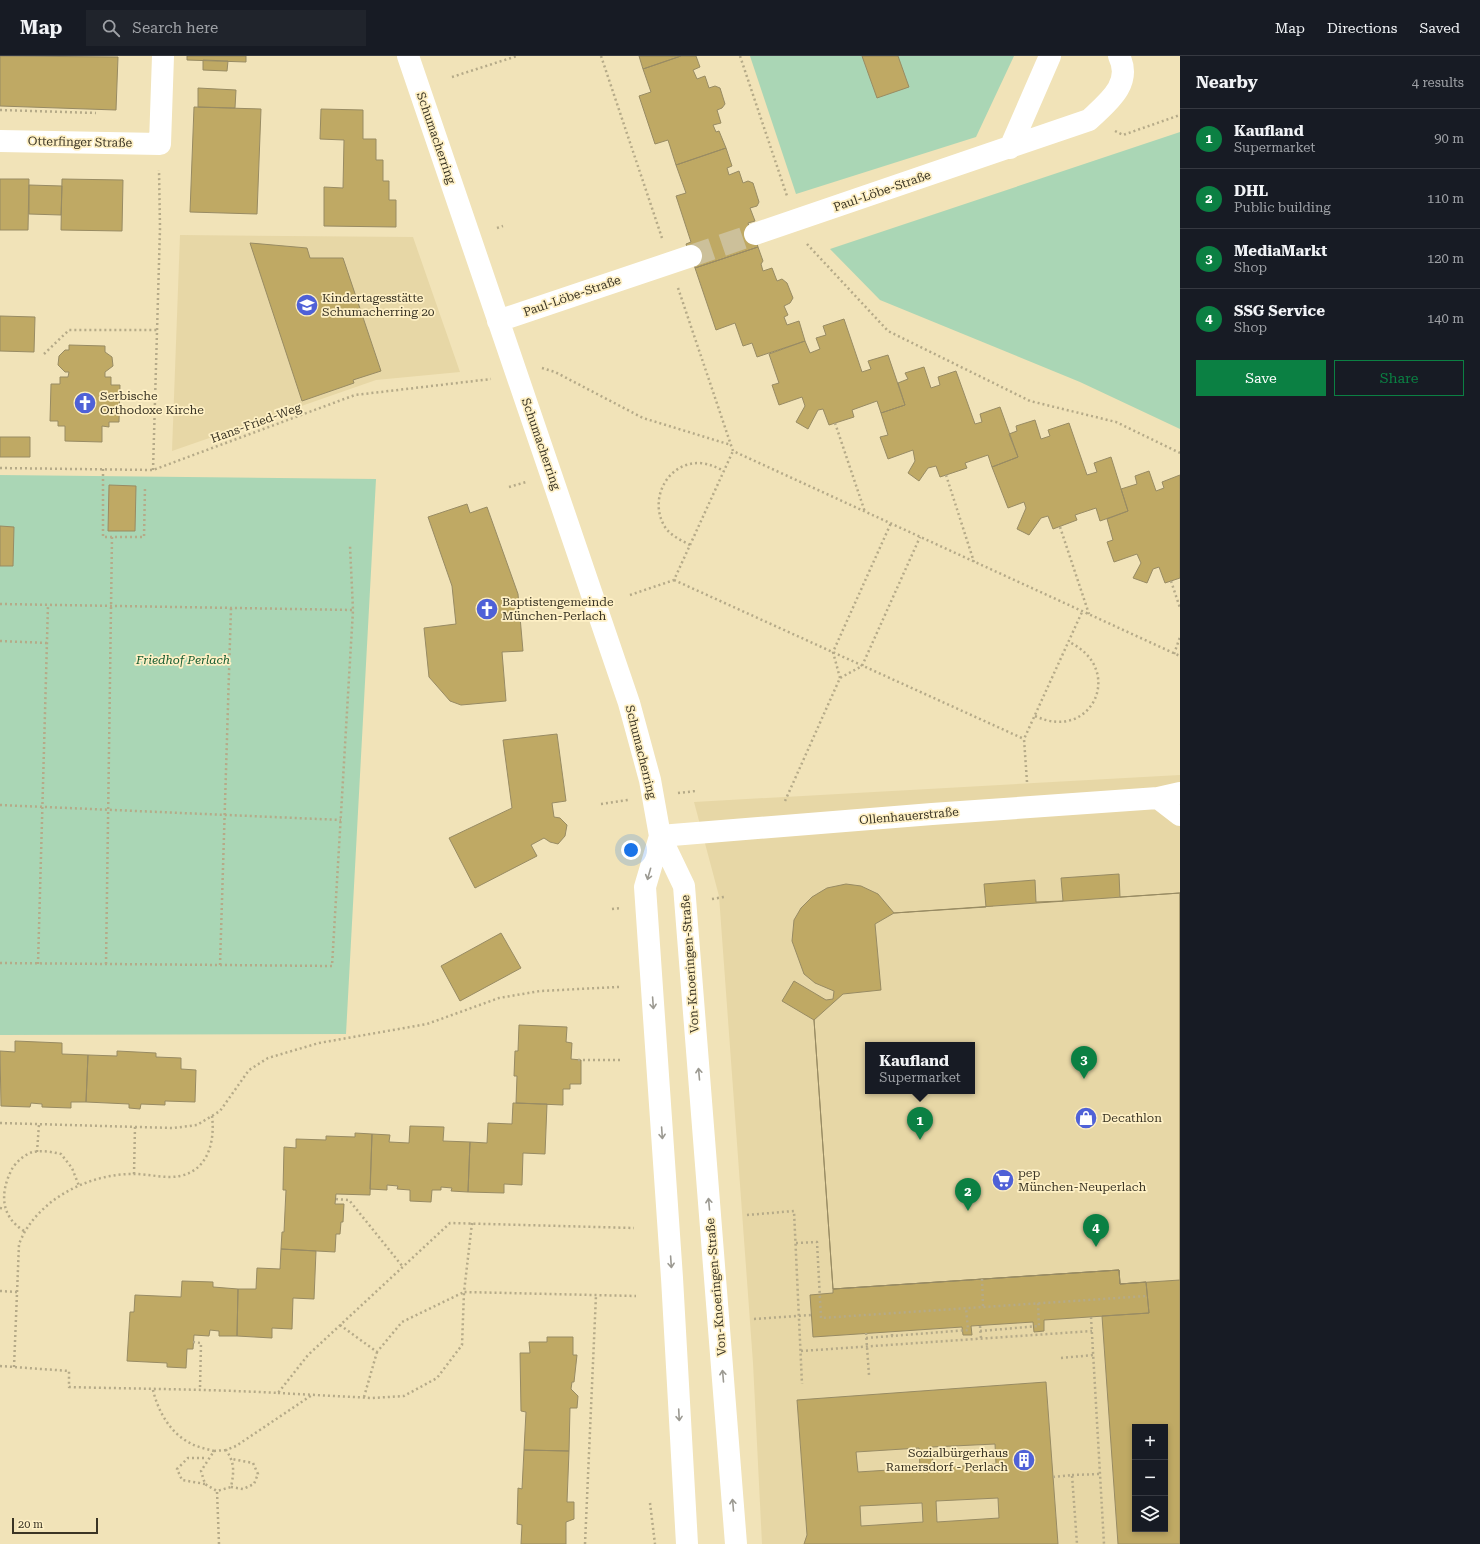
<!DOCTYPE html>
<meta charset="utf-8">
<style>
body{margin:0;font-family:"Roboto Serif",serif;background:#20242c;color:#f1f3f6}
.controls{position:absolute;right:12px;bottom:12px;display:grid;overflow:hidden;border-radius:0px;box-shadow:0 2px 6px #0003}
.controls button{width:36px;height:36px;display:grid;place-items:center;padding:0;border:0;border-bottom:1px solid #363941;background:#171b24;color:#f1f3f6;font:20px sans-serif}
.scale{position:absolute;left:12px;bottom:10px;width:86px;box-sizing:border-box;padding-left:4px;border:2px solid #3a3424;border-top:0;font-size:11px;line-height:14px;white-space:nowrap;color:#3a3424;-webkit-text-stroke:3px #fef0c5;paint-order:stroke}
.you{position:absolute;left:631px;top:794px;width:14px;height:14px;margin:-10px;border:3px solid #fff;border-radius:50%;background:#1a73e8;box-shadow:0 0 0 6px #1a73e833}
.badge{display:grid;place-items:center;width:26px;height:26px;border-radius:50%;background:#0b8043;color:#fff;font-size:13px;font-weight:700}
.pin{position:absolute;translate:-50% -33px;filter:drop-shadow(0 1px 2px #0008)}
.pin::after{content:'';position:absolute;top:21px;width:14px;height:12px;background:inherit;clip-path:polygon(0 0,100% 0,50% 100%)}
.popup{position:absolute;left:865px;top:986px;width:110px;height:52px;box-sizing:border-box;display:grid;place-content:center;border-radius:0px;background:#171b24;filter:drop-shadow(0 1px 3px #0005);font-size:13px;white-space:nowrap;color:#9ea1a6}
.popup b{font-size:15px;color:#f1f3f6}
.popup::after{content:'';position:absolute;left:50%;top:100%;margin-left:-8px;border:8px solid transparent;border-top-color:#171b24}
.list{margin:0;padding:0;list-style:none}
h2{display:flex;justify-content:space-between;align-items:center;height:52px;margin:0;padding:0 16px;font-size:17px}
h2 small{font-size:13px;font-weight:400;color:#9ea1a6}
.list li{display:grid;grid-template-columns:26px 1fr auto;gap:12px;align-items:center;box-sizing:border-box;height:60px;padding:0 16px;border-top:1px solid #363941}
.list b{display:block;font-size:15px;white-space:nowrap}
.list p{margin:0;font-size:13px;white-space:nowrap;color:#9ea1a6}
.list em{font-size:13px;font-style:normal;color:#9ea1a6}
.actions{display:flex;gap:8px;padding:12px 16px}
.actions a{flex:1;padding:9px 0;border:1px solid #0b8043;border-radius:0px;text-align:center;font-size:14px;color:#0b8043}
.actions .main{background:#0b8043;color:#fff}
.icon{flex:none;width:22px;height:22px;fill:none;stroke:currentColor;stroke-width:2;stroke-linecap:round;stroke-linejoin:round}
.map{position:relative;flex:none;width:1180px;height:1488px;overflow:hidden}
header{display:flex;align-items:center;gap:24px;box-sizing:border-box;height:56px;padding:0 20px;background:#171b24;border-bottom:1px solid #363941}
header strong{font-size:19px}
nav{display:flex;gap:22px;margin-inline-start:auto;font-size:14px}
.search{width:280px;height:36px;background:#20242c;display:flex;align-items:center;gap:10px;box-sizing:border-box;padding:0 14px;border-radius:0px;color:#9ea1a6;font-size:15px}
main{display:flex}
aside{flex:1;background:#171b24}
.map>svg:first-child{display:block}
.built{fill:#e7d7a6;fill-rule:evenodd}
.green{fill:#aad6b5}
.building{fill:#bfa964;stroke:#988b63;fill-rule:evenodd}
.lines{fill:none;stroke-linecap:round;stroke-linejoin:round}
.minor-tunnel{stroke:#ccc09a;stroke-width:22;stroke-dasharray:22 11;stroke-linecap:butt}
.path{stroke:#b5aa88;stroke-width:2.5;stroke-dasharray:2 3;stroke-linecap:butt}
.minor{stroke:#fff;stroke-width:22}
.oneway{stroke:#9c9a92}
.labels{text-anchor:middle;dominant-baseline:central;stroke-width:3.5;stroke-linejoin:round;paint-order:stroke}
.street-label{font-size:12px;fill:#3a3424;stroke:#fef0c5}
.poi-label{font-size:12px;fill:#3a3424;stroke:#fef0c5;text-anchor:start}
.park-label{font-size:12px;font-style:italic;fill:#145b30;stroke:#fef0c5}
</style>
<header>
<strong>Map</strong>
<div class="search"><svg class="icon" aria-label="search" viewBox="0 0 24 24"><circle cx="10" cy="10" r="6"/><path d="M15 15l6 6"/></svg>Search here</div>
<nav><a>Map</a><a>Directions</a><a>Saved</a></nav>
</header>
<main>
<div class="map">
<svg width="1180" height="1488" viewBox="0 0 1180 1488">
<rect width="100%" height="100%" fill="#f1e3b8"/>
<path class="built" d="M 180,179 L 413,181 L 460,316 L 376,324 L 172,395 Z
M 1180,719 L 1180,1488 L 762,1488 L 753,1307 L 719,840 L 694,746 ZM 868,989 L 972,989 L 972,1035 L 868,1035 ZM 1135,1371 L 1165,1371 L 1165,1473 L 1135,1473 Z"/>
<path class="green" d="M 750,0 L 1014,0 L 976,81 L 796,138 Z
M 1180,76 L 1180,373 L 1080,326 L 880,244 L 830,193 Z
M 0,419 L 376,423 L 346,978 L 0,979 Z"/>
<path class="building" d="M 0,0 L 118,1 L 116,54 L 0,50 Z
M 187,0 L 246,0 L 246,6 L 187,4 Z
M 639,0 L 681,0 L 643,13 Z
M 681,0 L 696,0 L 700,11 L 693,14 L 697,23 L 705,20 L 709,32 L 715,30 L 720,32 L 725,48 L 722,52 L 717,54 L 721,67 L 713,69 L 716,76 L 719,75 L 726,92 L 676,109 L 668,84 L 655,88 L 639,40 L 651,36 L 643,13 Z
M 862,0 L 898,0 L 909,31 L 877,42 Z
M 203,4 L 228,5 L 227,15 L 203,14 Z
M 198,32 L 236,34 L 235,52 L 198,51 Z
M 194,51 L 261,53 L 257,158 L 190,156 Z
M 321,53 L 363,54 L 363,83 L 376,83 L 376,104 L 383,104 L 383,125 L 389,125 L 389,144 L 396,144 L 396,171 L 324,170 L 324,131 L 343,132 L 344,84 L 320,83 Z
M 726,92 L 732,110 L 727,112 L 729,119 L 739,115 L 743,127 L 748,125 L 753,127 L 759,146 L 757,150 L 750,152 L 755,165 L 748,167 L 750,174 L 753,175 L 758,191 L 695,212 L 686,188 L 691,186 L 676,140 L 686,137 L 676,109 Z
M 0,123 L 29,123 L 28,174 L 0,174 Z
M 62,123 L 123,124 L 122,175 L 61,174 Z
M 29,129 L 62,130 L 61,159 L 29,158 Z
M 250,187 L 307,192 L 310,202 L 343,202 L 381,315 L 353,324 L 354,327 L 302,345 Z
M 758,191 L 763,205 L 761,208 L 763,215 L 772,212 L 777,225 L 782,223 L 787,227 L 793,242 L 790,247 L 784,250 L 788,259 L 784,261 L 787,269 L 799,265 L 805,285 L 757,301 L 752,287 L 743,290 L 735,267 L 716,274 L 695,212 Z
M 0,260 L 35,261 L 34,296 L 0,295 Z
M 844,263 L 862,316 L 871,313 L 868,305 L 888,299 L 905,349 L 881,357 L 877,345 L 852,354 L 854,361 L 829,369 L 823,353 L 818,354 L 808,373 L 796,366 L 805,350 L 802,341 L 779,349 L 772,329 L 779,327 L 769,298 L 805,285 L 810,297 L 820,293 L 816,282 L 826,279 L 823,270 Z
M 69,289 L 105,290 L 105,296 L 112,301 L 113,310 L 105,316 L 105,321 L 111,321 L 111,329 L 120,329 L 119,366 L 109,366 L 109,371 L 102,370 L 102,386 L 65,385 L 65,370 L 58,370 L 58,365 L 50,365 L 51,328 L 60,328 L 60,321 L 68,321 L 69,316 L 65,316 L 58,309 L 59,300 L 65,294 L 69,294 Z
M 924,311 L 931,332 L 940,329 L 938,321 L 956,315 L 975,368 L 982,366 L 980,358 L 1000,351 L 1018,401 L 992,411 L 988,399 L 965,407 L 967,412 L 940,421 L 936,410 L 928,412 L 919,425 L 908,417 L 915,405 L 913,394 L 888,403 L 880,381 L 888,379 L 881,357 L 905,349 L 898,327 L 908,323 L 905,317 Z
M 1035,364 L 1041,383 L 1050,380 L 1048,374 L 1069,367 L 1087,419 L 1097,416 L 1094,407 L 1111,401 L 1128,455 L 1100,465 L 1096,452 L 1075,459 L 1077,464 L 1053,473 L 1048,460 L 1041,462 L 1029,479 L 1017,473 L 1026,452 L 1024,446 L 1008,452 L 992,411 L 1018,401 L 1009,378 L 1017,375 L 1016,370 Z
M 0,381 L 30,381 L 30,401 L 0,401 Z
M 1149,415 L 1156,435 L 1164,432 L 1162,426 L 1180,419 L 1180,522 L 1165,527 L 1159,511 L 1153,513 L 1147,527 L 1133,522 L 1141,507 L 1137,498 L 1114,506 L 1107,486 L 1113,484 L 1107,463 L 1128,455 L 1121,433 L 1137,428 L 1135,420 Z
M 109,429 L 136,430 L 135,475 L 108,475 Z
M 467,448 L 470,457 L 487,451 L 518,538 L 523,595 L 502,596 L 506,645 L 461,649 L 450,645 L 429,621 L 424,572 L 456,568 L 452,530 L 428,461 Z
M 0,470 L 14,471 L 13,510 L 0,510 Z
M 557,678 L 566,745 L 552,747 L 554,761 L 560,762 L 567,769 L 565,780 L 558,788 L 550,786 L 544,782 L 531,789 L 537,800 L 475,832 L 449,782 L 512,752 L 503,684 Z
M 1119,818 L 1120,841 L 1180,837 L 1180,1488 L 1118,1488 L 1102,1260 L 1149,1257 L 1146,1226 L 1120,1228 L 1119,1214 L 833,1233 L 814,964 L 782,945 L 794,925 L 826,944 L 833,943 L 834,935 L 815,927 L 804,918 L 792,885 L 794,864 L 801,852 L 812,841 L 827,832 L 846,828 L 861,830 L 878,838 L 894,857 L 986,851 L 984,828 L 1035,824 L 1036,846 L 1063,845 L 1061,822 ZM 868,989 L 972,989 L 972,1035 L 868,1035 ZM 1135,1371 L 1165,1371 L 1165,1473 L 1135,1473 Z
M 1180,837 L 1180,1224 L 1120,1228 L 1119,1214 L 833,1233 L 814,964 L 843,938 L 881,934 L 875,868 L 894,857 ZM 868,989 L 972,989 L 972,1035 L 868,1035 Z
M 501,877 L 521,912 L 460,945 L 441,910 Z
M 519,969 L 567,971 L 566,986 L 572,987 L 571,1003 L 581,1004 L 581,1028 L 570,1028 L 570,1033 L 563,1033 L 563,1049 L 516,1047 L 517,1020 L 514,1020 L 515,995 L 518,995 Z
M 15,985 L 62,987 L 62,998 L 88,999 L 86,1046 L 71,1046 L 71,1052 L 42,1051 L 42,1048 L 31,1047 L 30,1051 L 1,1050 L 0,995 L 15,996 Z
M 117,995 L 156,997 L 156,1001 L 181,1002 L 181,1013 L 196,1014 L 195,1046 L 165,1045 L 165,1049 L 141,1048 L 140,1053 L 129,1052 L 129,1048 L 86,1046 L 88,999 L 117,1000 Z
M 513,1047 L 547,1048 L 545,1098 L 523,1097 L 522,1129 L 504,1128 L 504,1137 L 468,1136 L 470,1086 L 487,1087 L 488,1067 L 512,1068 Z
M 410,1070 L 444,1071 L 443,1085 L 470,1086 L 468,1136 L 451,1135 L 452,1132 L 441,1131 L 441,1134 L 432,1134 L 431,1146 L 410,1145 L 410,1134 L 397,1133 L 398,1130 L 387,1129 L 387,1134 L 370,1133 L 372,1078 L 390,1079 L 389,1086 L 409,1087 Z
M 355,1077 L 372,1078 L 370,1139 L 336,1138 L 335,1148 L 344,1148 L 343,1166 L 341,1166 L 340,1178 L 336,1178 L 335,1196 L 281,1193 L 282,1176 L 284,1176 L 286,1134 L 283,1134 L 284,1091 L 296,1092 L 296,1083 L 326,1084 L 326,1080 L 355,1081 Z
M 281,1193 L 316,1195 L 314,1243 L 293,1242 L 292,1273 L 272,1272 L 272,1282 L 237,1280 L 238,1233 L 256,1233 L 257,1212 L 280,1213 Z
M 1119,1214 L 1120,1228 L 1146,1226 L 1149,1257 L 1044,1264 L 1044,1275 L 1034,1276 L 1033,1266 L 971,1270 L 972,1279 L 963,1279 L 962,1271 L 813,1281 L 810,1239 L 833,1237 L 833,1233 Z
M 182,1225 L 213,1226 L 213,1231 L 238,1233 L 237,1280 L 219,1280 L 219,1275 L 210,1274 L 209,1280 L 194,1279 L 193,1293 L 187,1293 L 186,1312 L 167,1311 L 167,1307 L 127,1305 L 130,1256 L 134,1256 L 135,1239 L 181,1241 Z
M 547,1281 L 573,1281 L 573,1299 L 577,1299 L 574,1326 L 572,1326 L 571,1333 L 578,1340 L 577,1352 L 570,1352 L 569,1395 L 524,1394 L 526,1356 L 521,1355 L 520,1297 L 530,1297 L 529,1286 L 547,1286 Z
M 1046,1326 L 1058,1488 L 804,1488 L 807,1479 L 797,1344 ZM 995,1388 L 996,1408 L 933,1412 L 932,1391 ZM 919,1392 L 920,1412 L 858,1416 L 856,1396 ZM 998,1442 L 999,1462 L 937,1466 L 936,1445 ZM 922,1447 L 923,1466 L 861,1470 L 860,1450 Z
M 524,1394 L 569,1395 L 567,1446 L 574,1446 L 574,1463 L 566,1466 L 566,1488 L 521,1488 L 522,1469 L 517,1468 L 518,1432 L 522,1433 Z"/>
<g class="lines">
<path class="minor-tunnel" d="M 691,200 L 755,178"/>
<path class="path" d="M 601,0 L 662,182
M 740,0 L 787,140
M 452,21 L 517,0
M 0,54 L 96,57
M 1115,75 L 1123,79 L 1180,59
M 497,172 L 503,170
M 807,188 L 888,275 L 1030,345 L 1116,366 L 1180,397
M 678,232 L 733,395 L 1180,600
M 44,298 L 69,274 L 158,274
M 542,312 L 555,316 L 643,362 L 731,389
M 835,367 L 865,456
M 0,412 L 153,414 L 355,339 L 491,323
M 103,413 L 103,481 L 144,481 L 145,431
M 153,414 L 160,172 L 159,114
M 946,419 L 974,506
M 509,431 L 526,426
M 1060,471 L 1089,558
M 690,489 C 681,484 671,480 665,471 C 648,444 667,406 700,407 C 709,408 716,411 724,415
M 674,524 L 1024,683
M 1171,525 L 1180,552
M 630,539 L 674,524 L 733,395
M 0,548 L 353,554
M 0,585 L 47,587
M 1174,598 L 1180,581
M 840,622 L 833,596 L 891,467
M 1035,660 C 1092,687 1126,613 1069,586
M 1027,726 L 1024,683 L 1082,556
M 678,737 L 696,735
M 785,745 L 840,622 L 862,610 L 920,481
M 601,748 L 628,744
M 0,749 L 341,764
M 712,843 L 724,841
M 612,853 L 621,852
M 0,907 L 332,910 L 353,554 L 350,490
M 38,908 L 48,549
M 106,908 L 112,481
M 220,909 L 231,552
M 578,1004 L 623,1004
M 0,1067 L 173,1072 L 197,1069 L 220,1055 L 249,1014 L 268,1002 L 319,987 L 427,968 L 499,942 L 540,935 L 619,931
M 37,1096 L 39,1068
M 134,1118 L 135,1071
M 336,1143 L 349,1144 L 403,1211
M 0,1152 L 5,1153
M 747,1159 L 794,1155 L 802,1328
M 472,1167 L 464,1236 L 636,1240
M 24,1175 C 0,1160 0,1136 12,1113 C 16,1106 25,1098 33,1096 C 42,1094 52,1096 61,1098 L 72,1112 L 79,1130
M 796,1187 L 817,1186 L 821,1262 L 1147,1240
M 982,1223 L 983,1250
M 0,1235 L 17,1236
M 1091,1261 L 1104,1488
M 754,1263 L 811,1259
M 980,1270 L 981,1282
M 980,1275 L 1039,1270 L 1038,1247
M 866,1277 L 869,1319
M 892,1280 L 892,1276
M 866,1282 L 968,1274 L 966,1252
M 193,1286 L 201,1287 L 200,1332
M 801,1295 L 1092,1275
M 1061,1302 L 1093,1299
M 0,1310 L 69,1315 L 69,1331 C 139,1333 208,1333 278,1337 L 308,1299 L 450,1167 L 634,1172
M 14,1311 L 19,1188 C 36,1144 89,1117 135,1118 C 149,1118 166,1123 180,1120 C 209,1114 215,1084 212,1060
M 153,1334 C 158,1355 170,1377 190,1387 C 197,1391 206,1393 214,1395 L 201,1415 L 205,1428 L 217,1435
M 278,1337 L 372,1342 L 404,1340 L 437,1322 L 462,1289 L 464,1236 L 402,1266 L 377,1296 L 340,1269
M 364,1341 L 377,1296
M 214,1395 L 226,1394
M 1072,1419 L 1100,1418
M 1053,1421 L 1072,1419 L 1077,1488
M 205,1428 L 182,1424 L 177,1413 L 188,1402 L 207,1402
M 231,1431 L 243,1433 L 254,1428 L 258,1418 L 253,1407 L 232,1403
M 650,1447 L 655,1488
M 219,1488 L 217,1435 L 231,1431 C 234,1416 235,1407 226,1394 L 236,1390 L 312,1339
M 585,1488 L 596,1239"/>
<path class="minor" d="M 408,0 L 629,647 L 650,724 L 660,780 L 684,830 L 736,1488
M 0,85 L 160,88 L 163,0
M 1010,92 L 1050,0
M 755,178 L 1089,64 C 1107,47 1133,28 1119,0
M 498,265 L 691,200
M 1158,742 L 1180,759
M 660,780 L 645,831 L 672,1222 L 687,1488
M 660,780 L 932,758 L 1158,742 L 1180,737"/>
</g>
<defs><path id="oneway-shaft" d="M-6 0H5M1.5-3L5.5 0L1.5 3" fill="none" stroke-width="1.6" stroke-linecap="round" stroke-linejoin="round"/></defs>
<g class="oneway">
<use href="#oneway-shaft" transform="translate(649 818) rotate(106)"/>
<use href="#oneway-shaft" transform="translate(653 947) rotate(86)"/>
<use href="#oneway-shaft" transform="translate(699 1018) rotate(-95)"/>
<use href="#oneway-shaft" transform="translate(662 1077) rotate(86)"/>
<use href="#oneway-shaft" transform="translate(709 1148) rotate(-95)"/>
<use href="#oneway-shaft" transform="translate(671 1206) rotate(86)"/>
<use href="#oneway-shaft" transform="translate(723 1320) rotate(-95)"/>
<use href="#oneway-shaft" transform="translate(679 1359) rotate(87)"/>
<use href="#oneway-shaft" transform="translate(733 1449) rotate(-95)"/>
</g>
<defs>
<g id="school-disc" transform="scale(1.15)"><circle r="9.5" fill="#4f61d7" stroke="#fef0c5"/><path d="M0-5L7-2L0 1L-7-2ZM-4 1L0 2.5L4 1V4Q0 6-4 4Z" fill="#fff"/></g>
<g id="church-disc" transform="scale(1.15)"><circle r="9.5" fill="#4f61d7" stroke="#fef0c5"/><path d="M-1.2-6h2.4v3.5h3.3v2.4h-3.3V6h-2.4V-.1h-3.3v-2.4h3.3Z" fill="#fff"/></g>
<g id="shop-disc" transform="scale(1.15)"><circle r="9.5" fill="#4f61d7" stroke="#fef0c5"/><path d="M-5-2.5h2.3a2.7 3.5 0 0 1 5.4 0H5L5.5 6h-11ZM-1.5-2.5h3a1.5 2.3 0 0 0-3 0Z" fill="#fff"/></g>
<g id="supermarket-disc" transform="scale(1.15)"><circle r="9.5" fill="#4f61d7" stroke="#fef0c5"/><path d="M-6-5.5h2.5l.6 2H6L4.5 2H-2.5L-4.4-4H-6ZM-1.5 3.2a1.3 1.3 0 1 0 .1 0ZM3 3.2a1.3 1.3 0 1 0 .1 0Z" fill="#fff"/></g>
<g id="building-disc" transform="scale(1.15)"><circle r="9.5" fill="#4f61d7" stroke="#fef0c5"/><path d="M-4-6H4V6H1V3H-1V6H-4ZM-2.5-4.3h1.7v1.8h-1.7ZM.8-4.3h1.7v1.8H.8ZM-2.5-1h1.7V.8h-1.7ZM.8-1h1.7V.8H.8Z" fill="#fff"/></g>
</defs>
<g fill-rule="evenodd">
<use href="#school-disc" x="307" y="249"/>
<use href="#church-disc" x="85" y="347"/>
<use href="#church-disc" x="487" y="553"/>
<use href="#shop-disc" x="1086" y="1062"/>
<use href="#supermarket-disc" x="1003" y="1124"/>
<use href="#building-disc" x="1024" y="1404"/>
</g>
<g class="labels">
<g class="street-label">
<text transform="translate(436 82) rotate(71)">Schumacherring</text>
<text transform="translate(80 86) rotate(1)">Otterfinger Straße</text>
<text transform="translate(882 135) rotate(-19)">Paul-Löbe-Straße</text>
<text transform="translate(572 240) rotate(-19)">Paul-Löbe-Straße</text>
<text transform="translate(256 367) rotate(-20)">Hans-Fried-Weg</text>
<text transform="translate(541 388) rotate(71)">Schumacherring</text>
<text transform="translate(641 696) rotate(76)">Schumacherring</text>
<text transform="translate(909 760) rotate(-5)">Ollenhauerstraße</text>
<text transform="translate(690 908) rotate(-94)">Von-Knoeringen-Straße</text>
<text transform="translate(716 1231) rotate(-95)">Von-Knoeringen-Straße</text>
</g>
<g class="poi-label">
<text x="322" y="242">Kindertagesstätte<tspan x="322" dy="14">Schumacherring 20</tspan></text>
<text x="100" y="340">Serbische<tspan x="100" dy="14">Orthodoxe Kirche</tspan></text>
<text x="502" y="546">Baptistengemeinde<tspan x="502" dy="14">München-Perlach</tspan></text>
<text x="1102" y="1062">Decathlon</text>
<text x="1018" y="1117">pep<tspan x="1018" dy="14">München-Neuperlach</tspan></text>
<text x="1008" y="1397" text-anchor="end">Sozialbürgerhaus<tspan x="1008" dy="14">Ramersdorf - Perlach</tspan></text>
</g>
<g class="park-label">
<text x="183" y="604">Friedhof Perlach</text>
</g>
</g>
</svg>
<div class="controls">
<button>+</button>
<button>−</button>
<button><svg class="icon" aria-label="layers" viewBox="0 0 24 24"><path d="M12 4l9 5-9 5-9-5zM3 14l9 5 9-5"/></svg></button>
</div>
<div class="scale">20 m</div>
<div class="you"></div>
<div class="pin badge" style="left:920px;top:1084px">1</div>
<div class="popup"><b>Kaufland</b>Supermarket</div>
<div class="pin badge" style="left:968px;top:1155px">2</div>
<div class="pin badge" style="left:1084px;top:1023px">3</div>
<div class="pin badge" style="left:1096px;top:1191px">4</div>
</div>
<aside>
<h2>Nearby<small>4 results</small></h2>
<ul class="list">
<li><span class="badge">1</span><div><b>Kaufland</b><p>Supermarket</p></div><em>90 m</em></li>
<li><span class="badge">2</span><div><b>DHL</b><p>Public building</p></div><em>110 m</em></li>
<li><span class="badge">3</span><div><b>MediaMarkt</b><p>Shop</p></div><em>120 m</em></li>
<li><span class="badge">4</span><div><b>SSG Service</b><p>Shop</p></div><em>140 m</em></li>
</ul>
<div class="actions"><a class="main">Save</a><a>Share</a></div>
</aside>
</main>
